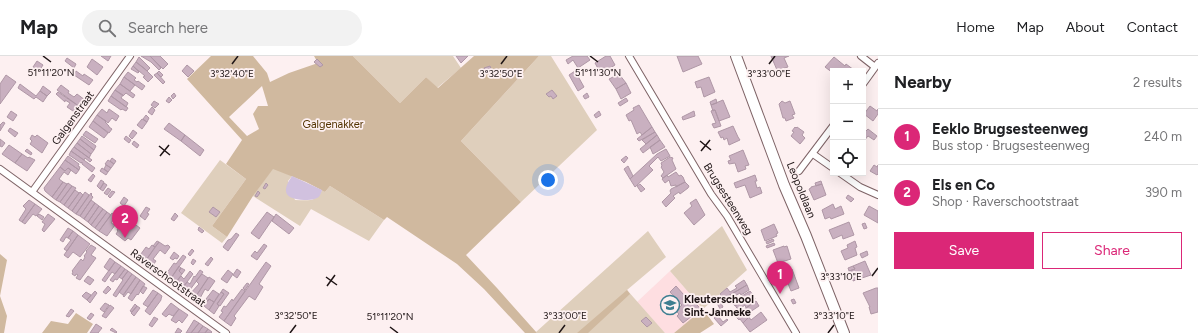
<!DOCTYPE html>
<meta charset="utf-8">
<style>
body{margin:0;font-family:Figtree,sans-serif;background:#f2f2f2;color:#202124}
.controls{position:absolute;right:12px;top:12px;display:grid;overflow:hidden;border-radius:0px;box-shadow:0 4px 16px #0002}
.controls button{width:36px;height:36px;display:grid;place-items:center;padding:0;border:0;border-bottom:1px solid #e0e0e0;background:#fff;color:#202124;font:20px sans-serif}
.you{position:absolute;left:548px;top:124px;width:14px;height:14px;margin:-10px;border:3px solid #fff;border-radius:50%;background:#1a73e8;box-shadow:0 0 0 6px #1a73e833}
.badge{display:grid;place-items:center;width:26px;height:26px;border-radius:50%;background:#db2777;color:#fff;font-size:13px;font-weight:700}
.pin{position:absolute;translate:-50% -33px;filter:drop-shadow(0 1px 2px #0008)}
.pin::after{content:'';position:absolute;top:21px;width:14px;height:12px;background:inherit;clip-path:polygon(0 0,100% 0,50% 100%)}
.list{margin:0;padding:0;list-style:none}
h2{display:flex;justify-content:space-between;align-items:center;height:52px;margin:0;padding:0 16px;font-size:17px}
h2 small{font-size:13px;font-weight:400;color:#757577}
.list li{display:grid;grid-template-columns:26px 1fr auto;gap:12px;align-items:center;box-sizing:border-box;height:56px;padding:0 16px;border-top:1px solid #e0e0e0}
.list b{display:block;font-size:15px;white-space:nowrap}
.list p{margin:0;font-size:13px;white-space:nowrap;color:#757577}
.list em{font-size:13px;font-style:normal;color:#757577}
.actions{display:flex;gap:8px;padding:12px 16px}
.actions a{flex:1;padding:9px 0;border:1px solid #db2777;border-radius:0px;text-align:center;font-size:14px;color:#db2777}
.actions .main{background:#db2777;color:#fff}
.icon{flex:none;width:22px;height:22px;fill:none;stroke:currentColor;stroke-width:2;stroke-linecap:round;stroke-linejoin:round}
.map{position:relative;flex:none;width:878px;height:277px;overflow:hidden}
header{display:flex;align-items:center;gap:24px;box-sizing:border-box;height:56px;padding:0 20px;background:#fff;border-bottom:1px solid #e0e0e0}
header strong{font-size:19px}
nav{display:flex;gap:22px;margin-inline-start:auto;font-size:14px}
.search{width:280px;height:36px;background:#f2f2f2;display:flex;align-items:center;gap:10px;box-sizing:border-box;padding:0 14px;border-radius:22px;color:#757577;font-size:15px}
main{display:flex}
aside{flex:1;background:#fff}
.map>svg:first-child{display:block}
.built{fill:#fedee1}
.green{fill:#dfcfbc}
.forest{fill:#d0b99f;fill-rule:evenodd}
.water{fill:#d1c1df}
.building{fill:#c9b0c0;stroke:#af97a6}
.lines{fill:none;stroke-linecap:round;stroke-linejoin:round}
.street-casing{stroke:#7e6366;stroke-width:8}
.primary-casing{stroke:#7e6366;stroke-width:12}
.street{stroke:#fff;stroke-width:6}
.primary{stroke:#fff;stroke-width:10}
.ticks{fill:none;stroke:#1f1516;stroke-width:1.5}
.labels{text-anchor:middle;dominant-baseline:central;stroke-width:3.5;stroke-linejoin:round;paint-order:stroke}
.street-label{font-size:11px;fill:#1f1516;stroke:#fdf0f1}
.park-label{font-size:11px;fill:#533301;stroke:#fdf0f1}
.poi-label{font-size:11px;font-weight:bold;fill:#1f1516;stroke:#fdf0f1;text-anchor:start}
.ticks-label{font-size:10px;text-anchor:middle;fill:#1f1516;stroke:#fdf0f1;stroke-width:3.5;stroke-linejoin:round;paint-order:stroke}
</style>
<header>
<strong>Map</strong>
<div class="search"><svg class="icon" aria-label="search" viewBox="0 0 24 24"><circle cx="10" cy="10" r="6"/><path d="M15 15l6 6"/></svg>Search here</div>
<nav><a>Home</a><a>Map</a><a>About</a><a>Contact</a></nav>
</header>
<main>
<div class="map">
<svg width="878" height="277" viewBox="0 0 878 277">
<rect width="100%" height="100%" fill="#fdf0f1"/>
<path class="built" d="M 670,215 L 703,253 L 674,277 L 665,277 L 637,246 Z"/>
<path class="green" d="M 353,0 L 453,0 L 461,12 L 437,32 L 426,21 L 400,47 Z
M 539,0 L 551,0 L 597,74 L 521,146 L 461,85 Z
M 220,104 L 246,123 L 212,170 L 227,181 L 222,187 L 181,157 Z
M 273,112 L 292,120 L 288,125 L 295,144 C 307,144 316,147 322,134 L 325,136 L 330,130 L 384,164 L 369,185 L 311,153 L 300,170 L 253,140 Z
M 722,170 L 747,214 L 703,253 L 670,215 Z
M 648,175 L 666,201 L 627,234 L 665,277 L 537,277 L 536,276 Z"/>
<path class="forest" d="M 211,0 L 253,0 L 267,17 L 270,26 L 289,17 L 318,7 L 314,0 L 353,0 L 400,47 L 426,21 L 438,32 L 474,0 L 539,0 L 461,85 L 521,146 L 466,199 L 497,232 L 537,277 L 525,277 L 484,233 L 457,208 L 387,161 L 384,164 L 330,130 L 325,136 L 306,126 L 273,113 L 253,140 L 227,181 L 212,170 L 246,123 L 226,108 L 242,84 L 187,23 ZM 262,30 L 268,50 L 258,50 L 253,58 L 259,73 L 247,80 L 229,61 Z
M 0,198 L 7,204 L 0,240 L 7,260 L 4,277 L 0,277 Z
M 627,234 L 630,238 L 588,277 L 577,277 Z
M 703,253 L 714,268 L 700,277 L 674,277 Z
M 76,257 L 93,268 L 87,277 L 42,277 L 51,265 L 68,268 Z"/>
<path class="water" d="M 292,120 L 322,134 C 321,137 320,141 317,142 C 313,144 308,144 304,144 C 285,143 281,136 292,120 Z"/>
<path class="building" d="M 101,0 L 111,0 L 108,5 Z
M 141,0 L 150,0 L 161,12 L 159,14 L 151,6 Z
M 150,0 L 160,0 L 168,8 L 163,13 Z
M 456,0 L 468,0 L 461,7 Z
M 573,0 L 587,0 L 590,4 L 578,12 L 573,4 L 568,8 L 566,4 Z
M 606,0 L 610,0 L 615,9 L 601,18 L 595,7 Z
M 677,0 L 698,0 L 702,8 L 683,16 Z
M 771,0 L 789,0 L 784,2 L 788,11 L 777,14 Z
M 139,1 L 150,12 L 147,15 L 136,6 Z
M 834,1 L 845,10 L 846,8 L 854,14 L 853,15 L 833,15 L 833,17 L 825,11 Z
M 67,2 L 76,8 L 74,12 L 65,5 Z
M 92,3 L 103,11 L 97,19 L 87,11 Z
M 317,3 L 323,9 L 320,11 L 314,6 Z
M 37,5 L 43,9 L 39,15 L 33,11 Z
M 136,6 L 144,12 L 153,21 L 148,26 L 143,21 L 145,20 L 133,10 Z
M 187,9 L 194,15 L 188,21 L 182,15 Z
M 133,10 L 139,16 L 138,17 L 131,13 Z
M 490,10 L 492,15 L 486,17 L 484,12 Z
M 76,15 L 83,20 L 84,18 L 93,24 L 89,29 L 74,19 Z
M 159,15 L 163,19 L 161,21 L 157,17 Z
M 575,15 L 584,31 L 578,35 L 569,19 Z
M 128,16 L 136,22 L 134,24 L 137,26 L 138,25 L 145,30 L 142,34 L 124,21 Z
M 157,17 L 165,26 L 163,28 L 154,19 Z
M 619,18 L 626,27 L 616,33 L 609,23 Z
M 6,19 L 16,26 L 0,48 L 0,28 Z
M 124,21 L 135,29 L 130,35 L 120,28 Z
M 709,21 L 715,36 L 704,41 L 701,31 L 697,32 L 695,26 Z
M 626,27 L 631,37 L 621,43 L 616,33 Z
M 20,28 L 36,40 L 40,35 L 47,40 L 43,46 L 36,41 L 34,43 L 18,32 Z
M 120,28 L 135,39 L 133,42 L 126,37 L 123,40 L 115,34 Z
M 61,29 L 69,35 L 68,37 L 74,41 L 77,38 L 85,44 L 80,51 L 57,34 Z
M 43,30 L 51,36 L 47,40 L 40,35 Z
M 115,34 L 123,39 L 121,42 L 128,47 L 126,51 L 111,40 Z
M 552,34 L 557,40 L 553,43 L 551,40 L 549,41 L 546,38 Z
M 58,36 L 80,51 L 76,57 L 67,51 L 70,47 L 65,44 L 65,46 L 56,38 Z
M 174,37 L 176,40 L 173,43 L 171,40 Z
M 587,37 L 589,41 L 585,43 L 583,40 Z
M 111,40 L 128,52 L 126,55 L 122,53 L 121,54 L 108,45 Z
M 169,41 L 172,44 L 169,47 L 166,45 Z
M 626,42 L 628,45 L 620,50 L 618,47 Z
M 716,43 L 717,47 L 711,49 L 710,46 Z
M 723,44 L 730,61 L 719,65 L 715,54 L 713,55 L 711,49 Z
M 154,45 L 159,48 L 155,52 L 151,49 Z
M 782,45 L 785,47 L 790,45 L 795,58 L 792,59 L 794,62 L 786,65 L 785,62 L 783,62 L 779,48 Z
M 639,49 L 652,71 L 642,79 L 640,76 L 637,78 L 631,64 L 629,65 L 626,59 L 634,54 L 633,52 Z
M 870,50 L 877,55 L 878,53 L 878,58 L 873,65 L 864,58 Z
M 152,51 L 155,54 L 152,59 L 148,56 Z
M 102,53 L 107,57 L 109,53 L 119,60 L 116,65 L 112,62 L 108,67 L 97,59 Z
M 713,54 L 715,54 L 721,70 L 714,72 L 712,68 L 716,67 L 711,55 Z
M 11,55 L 17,59 L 13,65 L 7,61 Z
M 599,55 L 601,59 L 596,62 L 594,59 Z
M 694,55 L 695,60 L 683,64 L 682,61 Z
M 97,59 L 106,65 L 105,66 L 109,70 L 109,71 L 112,73 L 109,77 L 93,65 Z
M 146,59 L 149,62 L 147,66 L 143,63 Z
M 142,63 L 147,66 L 142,73 L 137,69 Z
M 93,65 L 108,77 L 104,82 L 89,71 Z
M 3,66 L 5,67 L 0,75 L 0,69 Z
M 169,67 L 185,79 L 181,85 L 164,73 Z
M 733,70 L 738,81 L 740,84 L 729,89 L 727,82 L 724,84 L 723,81 L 721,82 L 718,76 Z
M 652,71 L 655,76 L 639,85 L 637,83 Z
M 795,71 L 796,72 L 797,71 L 804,76 L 802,79 L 805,82 L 800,88 L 791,80 L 794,76 L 792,75 Z
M 10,72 L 18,77 L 15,81 L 8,75 Z
M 868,73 L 877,80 L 874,84 L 868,80 L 863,86 L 863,74 L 865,76 Z
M 133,74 L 137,77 L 132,83 L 129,80 Z
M 86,75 L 98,83 L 95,87 L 83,79 Z
M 655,76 L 657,79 L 646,88 L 642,84 Z
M 32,79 L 35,81 L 37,79 L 48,87 L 42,97 L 30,88 L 32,85 L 30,83 Z
M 185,79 L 204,94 L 200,100 L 181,85 Z
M 657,79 L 660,84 L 643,97 L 640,93 Z
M 82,80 L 96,90 L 94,94 L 80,83 Z
M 126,80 L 131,84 L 129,87 L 124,83 Z
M 0,83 L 5,87 L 2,91 L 0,90 Z
M 80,83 L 94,94 L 91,98 L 77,87 Z
M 660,84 L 665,91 L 653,98 L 650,91 Z
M 134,85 L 139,89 L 137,92 L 132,88 Z
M 77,87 L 91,98 L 89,102 L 74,91 Z
M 9,89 L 22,98 L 15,107 L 2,98 Z
M 74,91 L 92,104 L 90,106 L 85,102 L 84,104 L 71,95 Z
M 27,93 L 32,97 L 31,99 L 25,95 Z
M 666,93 L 670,100 L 661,105 L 658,101 L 649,110 L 653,114 L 635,131 L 630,123 L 657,98 Z
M 743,94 L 749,109 L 745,110 L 746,113 L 738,116 L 735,107 L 729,108 L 728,105 L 731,104 L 729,100 Z
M 71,95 L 95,112 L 92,116 L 82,108 L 82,106 L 81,107 L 69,99 Z
M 22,98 L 28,102 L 29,101 L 35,104 L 27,115 L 15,107 Z
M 68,100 L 79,108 L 78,110 L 80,111 L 79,114 L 65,104 Z
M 626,100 L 628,102 L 624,107 L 621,104 Z
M 670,101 L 673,102 L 672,104 L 676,113 L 663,122 L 661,120 L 664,116 L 661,111 L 662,110 L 661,107 Z
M 112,102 L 116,105 L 114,108 L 110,105 Z
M 65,104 L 79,114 L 76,118 L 68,112 L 65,115 L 60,111 Z
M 108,104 L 114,108 L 111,112 L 105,108 Z
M 106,109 L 111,112 L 108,116 L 104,113 Z
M 874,109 L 877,111 L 878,109 L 878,118 L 877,119 L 870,115 Z
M 628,110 L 633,120 L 630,123 L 624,113 Z
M 60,111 L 65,115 L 68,112 L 71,114 L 68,119 L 64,116 L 59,123 L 63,126 L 52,141 L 45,135 L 44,132 Z
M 102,112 L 108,116 L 106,119 L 100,115 Z
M 676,116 L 679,120 L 681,119 L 683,121 L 685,126 L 676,131 L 676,129 L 671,130 L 669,124 L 665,127 L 662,123 L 667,119 L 668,121 Z
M 93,118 L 95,120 L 91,126 L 88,124 Z
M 755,119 L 757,125 L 755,125 L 757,132 L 760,131 L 762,137 L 750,142 L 745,129 L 736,132 L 734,127 Z
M 101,124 L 104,126 L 100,133 L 97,130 Z
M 821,125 L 822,128 L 816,130 L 815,127 Z
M 63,126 L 67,128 L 56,144 L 52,141 Z
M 685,126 L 689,130 L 688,132 L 680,138 L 679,136 L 673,140 L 675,142 L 666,151 L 662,146 L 671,137 L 670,135 L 671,133 Z
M 68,127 L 72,130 L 60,146 L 56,144 Z
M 104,127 L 107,129 L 103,135 L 100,133 Z
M 266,127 L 268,129 L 265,133 L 263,132 Z
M 640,128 L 645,133 L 641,136 L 637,130 Z
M 822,128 L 826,139 L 814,144 L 809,133 L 811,132 L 811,131 Z
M 72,130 L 76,132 L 64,149 L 60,146 Z
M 108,132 L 111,134 L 107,139 L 104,137 Z
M 75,134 L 79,137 L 68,152 L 64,149 Z
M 112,135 L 115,136 L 110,142 L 108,140 Z
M 258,135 L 260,137 L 257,141 L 255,140 Z
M 80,136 L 83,139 L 72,155 L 68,152 Z
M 85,136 L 89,139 L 76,158 L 72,155 Z
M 91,137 L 92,138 L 91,139 L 93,141 L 80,160 L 76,158 Z
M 848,139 L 854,143 L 851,146 L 846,142 Z
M 124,141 L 128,144 L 124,150 L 120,147 Z
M 696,143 L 705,159 L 694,169 L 684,157 L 692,150 L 690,147 Z
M 29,144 L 35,148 L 22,166 L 19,164 L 26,153 L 23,150 Z
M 91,144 L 95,147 L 84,163 L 80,160 Z
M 95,147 L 99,150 L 88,166 L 84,163 Z
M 35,148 L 42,153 L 36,160 L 33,158 L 25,168 L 22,166 Z
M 833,148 L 835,153 L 841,150 L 844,158 L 831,163 L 830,161 L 825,163 L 822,154 Z
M 99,150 L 103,153 L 91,169 L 88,166 Z
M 869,150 L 878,155 L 878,167 L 864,159 Z
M 146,151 L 150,153 L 147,157 L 149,158 L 145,164 L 140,160 Z
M 213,151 L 220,156 L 216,161 L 209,156 Z
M 103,153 L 107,156 L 95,172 L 91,169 Z
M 107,156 L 111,159 L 99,175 L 95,172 Z
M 267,156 L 274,161 L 259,183 L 251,177 Z
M 112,157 L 116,160 L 111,167 L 115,169 L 107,180 L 99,175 Z
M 175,157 L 178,160 L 174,165 L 171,163 Z
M 39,158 L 44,161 L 42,164 L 37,160 Z
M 48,158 L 55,163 L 44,176 L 42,174 L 45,168 L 42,166 Z
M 276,158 L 294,172 L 289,178 L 272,165 Z
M 125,161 L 140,172 L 131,184 L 128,182 L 125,185 L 116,178 L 118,175 L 117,174 Z
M 849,166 L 854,179 L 843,183 L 842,179 L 833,183 L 829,174 Z
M 865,167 L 867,172 L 864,173 L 862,168 Z
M 774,168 L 778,177 L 776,178 L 777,180 L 765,185 L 761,174 Z
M 199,171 L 204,175 L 202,177 L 198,174 Z
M 68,172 L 73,175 L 68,182 L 66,181 L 63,186 L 60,184 Z
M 73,175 L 78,179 L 67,195 L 64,193 L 71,184 L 68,182 Z
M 236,177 L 239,179 L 228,195 L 223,191 L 228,184 L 231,183 Z
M 78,179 L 90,188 L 80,201 L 73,196 L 68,202 L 64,199 Z
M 773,183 L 774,185 L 767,188 L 766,186 Z
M 157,185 L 159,186 L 155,191 L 153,190 Z
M 855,185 L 857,191 L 855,192 L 857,199 L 845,204 L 841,195 L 848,192 L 847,189 Z
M 159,186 L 165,190 L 168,189 L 170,191 L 165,198 L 160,194 L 153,203 L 156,205 L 151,212 L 144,207 Z
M 774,187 L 775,189 L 767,192 L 766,190 Z
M 264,188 L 267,190 L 257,204 L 251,200 L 255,195 L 257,197 Z
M 91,189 L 96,192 L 91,199 L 96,202 L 80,224 L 76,222 L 78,219 L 76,218 L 75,220 L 72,218 L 73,216 L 72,215 L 81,203 L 83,205 L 85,201 L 84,200 L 87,196 L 86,195 Z
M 152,189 L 155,191 L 144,207 L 138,202 L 146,191 L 149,193 Z
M 784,190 L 784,191 L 787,190 L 791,203 L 778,207 L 773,194 Z
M 192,193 L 194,195 L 190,200 L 188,198 Z
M 867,195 L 868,199 L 862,202 L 860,198 Z
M 174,196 L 179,200 L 177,203 L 175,202 L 173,204 L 170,202 Z
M 183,199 L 186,201 L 169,225 L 164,221 L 174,207 L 176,208 Z
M 211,201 L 213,203 L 208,210 L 205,208 Z
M 110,202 L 115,206 L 109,215 L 104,211 Z
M 193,203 L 196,205 L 193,209 L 191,207 Z
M 865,205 L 871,219 L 853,225 L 849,215 L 855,213 L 853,210 Z
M 115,206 L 121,210 L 115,218 L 112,216 L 105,226 L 102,224 Z
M 266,206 L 271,210 L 259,228 L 263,231 L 255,244 L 249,240 L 234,260 L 236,262 L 231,270 L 224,265 Z
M 121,210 L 125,213 L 117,224 L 115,223 L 113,226 L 110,224 Z
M 179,210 L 181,212 L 179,215 L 182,218 L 174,229 L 169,225 Z
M 853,210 L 855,213 L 849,215 L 848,212 Z
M 181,212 L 185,214 L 182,218 L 179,215 Z
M 125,213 L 128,215 L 122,223 L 119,221 Z
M 237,213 L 241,216 L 237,222 L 233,219 Z
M 792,213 L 799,232 L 791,235 L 787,225 L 784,226 L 781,217 Z
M 200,214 L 203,216 L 187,238 L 181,234 L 187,226 L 190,228 L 194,220 L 195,221 Z
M 228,214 L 233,218 L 227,227 L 221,223 Z
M 128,215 L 132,218 L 116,241 L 113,239 L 123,224 L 122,223 Z
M 190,215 L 193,218 L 181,234 L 174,229 L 181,220 L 184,223 Z
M 132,218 L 136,221 L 123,239 L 119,236 Z
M 202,218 L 208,222 L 194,243 L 189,239 L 199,228 L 196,225 Z
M 88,220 L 94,224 L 90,229 L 84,225 Z
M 136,221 L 140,224 L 131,238 L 128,236 L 124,241 L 123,240 Z
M 209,221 L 215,225 L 208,235 L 205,233 L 198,246 L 194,243 Z
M 140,224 L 145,228 L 138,239 L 137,238 L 132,245 L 128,242 Z
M 744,224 L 747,229 L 723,243 L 720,238 L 727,232 L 730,236 L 737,232 L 735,230 Z
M 247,227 L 249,228 L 245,234 L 243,232 Z
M 747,229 L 749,234 L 741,239 L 740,237 L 725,246 L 723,243 Z
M 108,230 L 111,233 L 106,238 L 103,236 Z
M 143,230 L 147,232 L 143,238 L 140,235 Z
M 676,230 L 692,248 L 694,246 L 701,253 L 683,267 L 677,260 L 679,258 L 676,255 L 682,249 L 670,236 Z
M 876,232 L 878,232 L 878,256 L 871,258 L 869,251 L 870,251 L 863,237 Z
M 223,233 L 229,237 L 220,250 L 217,248 L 224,238 L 221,236 Z
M 242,233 L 245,235 L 224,265 L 219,261 L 223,256 L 221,255 L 224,250 L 226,251 L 232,243 L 233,245 Z
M 153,234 L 158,237 L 148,251 L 143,248 Z
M 213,234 L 219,238 L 214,246 L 209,243 L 208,245 L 206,243 Z
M 95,235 L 97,237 L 90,247 L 87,244 Z
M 750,235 L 753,239 L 735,250 L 732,246 Z
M 86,236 L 91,239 L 87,244 L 82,240 Z
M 221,236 L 224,238 L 217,248 L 219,250 L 214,258 L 209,254 Z
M 158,237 L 162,240 L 161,243 L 161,244 L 150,259 L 145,255 Z
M 753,239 L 755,243 L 752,246 L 752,247 L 746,252 L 745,249 L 738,254 L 735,249 Z
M 209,243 L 214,246 L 209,254 L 204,250 Z
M 794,243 L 796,247 L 793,248 L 791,244 Z
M 720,245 L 723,251 L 720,253 L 717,247 Z
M 756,245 L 759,250 L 747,258 L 749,261 L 743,267 L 740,263 L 739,264 L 735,260 Z
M 105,247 L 109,249 L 104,256 L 100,253 Z
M 171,247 L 179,253 L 173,260 L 169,258 L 166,261 L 162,258 Z
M 135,248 L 137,250 L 132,256 L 130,255 Z
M 110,249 L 114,252 L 106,262 L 102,260 Z
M 137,250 L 140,252 L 134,260 L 131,257 Z
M 71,253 L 74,255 L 69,261 L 66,260 Z
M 179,253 L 188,259 L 182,267 L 179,264 L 176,267 L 171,264 Z
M 761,256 L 767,264 L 750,276 L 743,267 L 749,261 L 751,264 Z
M 91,257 L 94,259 L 90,264 L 87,262 Z
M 718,260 L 723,266 L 727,263 L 728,264 L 721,270 L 714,262 Z
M 154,261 L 158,263 L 152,271 L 149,269 Z
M 646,261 L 652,267 L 647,271 L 641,265 Z
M 194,264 L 199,267 L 191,277 L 186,277 Z
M 199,267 L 203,270 L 198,277 L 191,277 Z
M 96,268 L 102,272 L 98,277 L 90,277 Z
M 203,270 L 208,273 L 205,277 L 198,277 Z
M 112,272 L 117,276 L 116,277 L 110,274 Z
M 178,272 L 182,275 L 180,277 L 175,277 Z
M 208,273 L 212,276 L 211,277 L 205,277 Z"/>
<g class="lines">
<g class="street-casing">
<path id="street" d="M 629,0 L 711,138 L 727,160 L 796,277
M 861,0 L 875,11
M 863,28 L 878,7
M 813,98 L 833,112
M 0,113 L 226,277
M 799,115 L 833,70
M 840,117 L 860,131 L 878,139
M 32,136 L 130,0"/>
</g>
<g class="primary-casing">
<path id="primary" d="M 736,0 L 784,129 L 806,180 L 844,277"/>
</g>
<use href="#street" class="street"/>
<use href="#primary" class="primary"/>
</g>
<path class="ticks" d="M 43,0 L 51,6M 590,0 L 598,6M 232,8 L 238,0M 501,8 L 507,0M 769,8 L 775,0M 700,85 L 711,94M 159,90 L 170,99M 701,95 L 710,84M 160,100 L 169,89M 872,220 L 878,212M 326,221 L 337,229M 327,230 L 335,219M 390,271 L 398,277M 290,277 L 296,269M 559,277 L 565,269M 828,277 L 834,269"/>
<defs>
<g id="school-ring" transform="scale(1)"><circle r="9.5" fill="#fdf0f1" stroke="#3d7e90" stroke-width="1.5"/><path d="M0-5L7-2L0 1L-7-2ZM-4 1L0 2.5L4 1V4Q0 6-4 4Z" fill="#3d7e90"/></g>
</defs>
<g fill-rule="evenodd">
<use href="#school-ring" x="670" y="249"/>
</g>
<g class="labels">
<g class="street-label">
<text transform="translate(73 62) rotate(-54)">Galgenstraat</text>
<text transform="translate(801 134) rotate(68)">Leopoldlaan</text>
<text transform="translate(728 143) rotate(58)">Brugsesteenweg</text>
<text transform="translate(168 222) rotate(36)">Raverschootstraat</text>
</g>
<g class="park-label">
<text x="333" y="68">Galgenakker</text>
</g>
<g class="poi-label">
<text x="684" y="243">Kleuterschool<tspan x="684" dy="13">Sint-Janneke</tspan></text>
</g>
</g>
<g class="ticks-label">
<text x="51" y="20">51°11'20"N</text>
<text x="598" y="20">51°11'30"N</text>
<text x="232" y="21">3°32'40"E</text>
<text x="501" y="21">3°32'50"E</text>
<text x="769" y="21">3°33'00"E</text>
<text x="841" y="224">3°33'10"E</text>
<text x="296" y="263">3°32'50"E</text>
<text x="565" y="263">3°33'00"E</text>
<text x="834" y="263">3°33'10"E</text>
<text x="390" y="264">51°11'20"N</text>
</g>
</svg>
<div class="controls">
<button>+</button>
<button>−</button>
<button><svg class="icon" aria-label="locate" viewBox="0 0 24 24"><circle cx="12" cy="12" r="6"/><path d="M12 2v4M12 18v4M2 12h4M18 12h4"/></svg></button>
</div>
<div class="you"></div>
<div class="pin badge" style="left:780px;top:238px">1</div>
<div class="pin badge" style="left:125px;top:182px">2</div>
</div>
<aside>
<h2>Nearby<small>2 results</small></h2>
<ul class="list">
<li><span class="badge">1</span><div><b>Eeklo Brugsesteenweg</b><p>Bus stop · Brugsesteenweg</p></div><em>240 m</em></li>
<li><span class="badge">2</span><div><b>Els en Co</b><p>Shop · Raverschootstraat</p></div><em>390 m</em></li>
</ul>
<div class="actions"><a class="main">Save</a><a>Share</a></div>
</aside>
</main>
